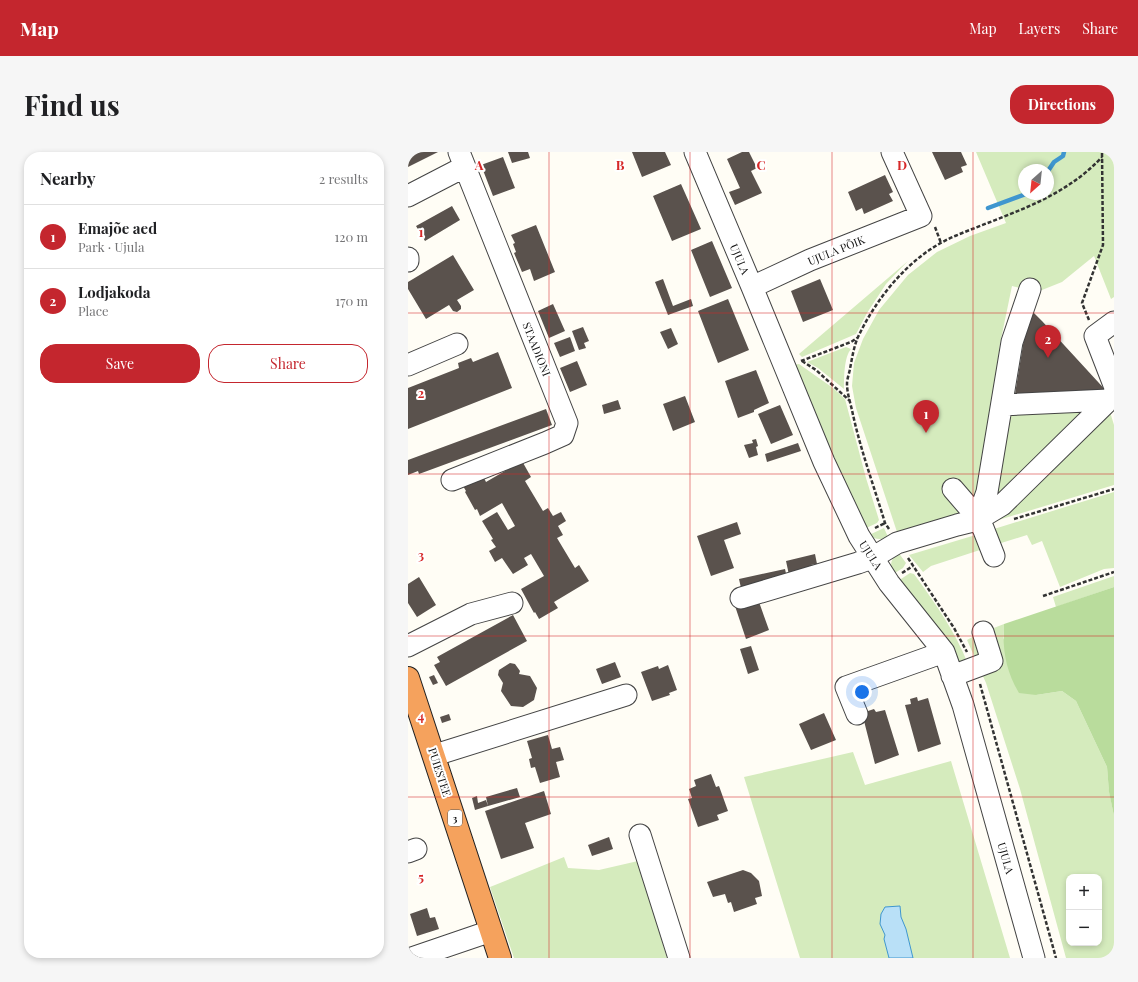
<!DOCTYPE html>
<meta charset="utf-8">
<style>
body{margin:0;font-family:"Playfair Display",serif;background:#f6f6f6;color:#202124}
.controls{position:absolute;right:12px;bottom:12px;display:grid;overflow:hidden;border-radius:8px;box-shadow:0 2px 6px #0003}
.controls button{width:36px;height:36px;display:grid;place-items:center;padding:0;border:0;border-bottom:1px solid #e0e0e0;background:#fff;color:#202124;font:20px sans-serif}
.compass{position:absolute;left:610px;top:12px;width:36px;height:36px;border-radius:50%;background:#fff;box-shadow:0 2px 6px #0003;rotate:207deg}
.you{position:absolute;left:454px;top:540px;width:14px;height:14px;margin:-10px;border:3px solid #fff;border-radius:50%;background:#1a73e8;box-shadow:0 0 0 6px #1a73e833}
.badge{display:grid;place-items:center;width:26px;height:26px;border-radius:50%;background:#c4262e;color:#fff;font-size:13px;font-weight:700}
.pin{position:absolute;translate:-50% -33px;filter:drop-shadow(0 1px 2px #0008)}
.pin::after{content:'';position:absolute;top:21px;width:14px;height:12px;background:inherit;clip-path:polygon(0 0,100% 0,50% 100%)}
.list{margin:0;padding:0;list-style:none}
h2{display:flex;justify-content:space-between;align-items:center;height:52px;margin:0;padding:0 16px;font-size:17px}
h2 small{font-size:13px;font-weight:400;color:#757577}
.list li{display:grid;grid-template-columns:26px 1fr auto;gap:12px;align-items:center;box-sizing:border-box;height:64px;padding:0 16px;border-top:1px solid #e0e0e0}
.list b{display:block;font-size:15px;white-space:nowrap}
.list p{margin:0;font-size:13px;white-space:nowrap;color:#757577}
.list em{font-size:13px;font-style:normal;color:#757577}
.actions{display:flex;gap:8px;padding:12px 16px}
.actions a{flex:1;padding:9px 0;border:1px solid #c4262e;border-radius:16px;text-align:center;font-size:14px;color:#c4262e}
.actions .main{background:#c4262e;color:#fff}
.map{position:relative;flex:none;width:706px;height:806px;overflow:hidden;border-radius:16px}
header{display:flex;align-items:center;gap:24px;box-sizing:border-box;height:56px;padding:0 20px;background:#c4262e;color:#fff}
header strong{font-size:19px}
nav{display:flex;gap:22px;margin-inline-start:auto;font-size:14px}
.intro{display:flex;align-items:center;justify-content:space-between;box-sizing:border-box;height:96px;padding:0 24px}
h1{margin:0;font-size:28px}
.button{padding:10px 18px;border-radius:16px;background:#c4262e;color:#fff;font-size:14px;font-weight:700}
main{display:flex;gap:24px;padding:0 24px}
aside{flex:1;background:#fff;border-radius:16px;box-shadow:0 2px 6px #0003}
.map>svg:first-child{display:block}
.green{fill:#d5ebbd;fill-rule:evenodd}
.forest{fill:#b9dc9c}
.water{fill:#b9e0f7;stroke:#3f96cf}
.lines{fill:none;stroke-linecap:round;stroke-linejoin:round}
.stream{stroke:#3f96cf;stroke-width:4.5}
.building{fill:#5a524d}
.minor-casing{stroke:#444;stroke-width:23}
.highway-casing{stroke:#222;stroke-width:24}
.path{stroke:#333;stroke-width:2.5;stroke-dasharray:4 2;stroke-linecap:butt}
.minor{stroke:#fff;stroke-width:21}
.highway{stroke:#f5a25d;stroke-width:22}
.grid{fill:none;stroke:#d62828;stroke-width:1;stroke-opacity:0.55}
.labels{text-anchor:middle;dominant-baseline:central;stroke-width:4;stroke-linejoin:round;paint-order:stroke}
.shield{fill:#fff;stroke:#585858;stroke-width:1}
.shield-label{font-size:10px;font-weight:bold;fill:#111}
.street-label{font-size:11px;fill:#111;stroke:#fff}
.grid-label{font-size:13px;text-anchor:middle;font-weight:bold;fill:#d62828;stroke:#fff;stroke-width:4;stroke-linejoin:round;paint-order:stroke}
</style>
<header>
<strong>Map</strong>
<nav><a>Map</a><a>Layers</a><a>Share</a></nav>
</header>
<div class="intro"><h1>Find us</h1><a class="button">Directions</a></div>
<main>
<aside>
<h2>Nearby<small>2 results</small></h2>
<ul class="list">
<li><span class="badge">1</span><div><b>Emajõe aed</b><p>Park · Ujula</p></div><em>120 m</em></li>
<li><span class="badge">2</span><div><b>Lodjakoda</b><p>Place</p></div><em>170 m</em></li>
</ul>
<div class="actions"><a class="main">Save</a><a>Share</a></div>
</aside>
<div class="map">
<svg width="706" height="806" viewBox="0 0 706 806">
<rect width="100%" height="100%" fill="#fffdf5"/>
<path class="green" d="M 568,0 L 706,0 L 706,145 L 703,147 L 686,104 L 654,130 L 629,140 L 604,134 L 592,192 L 570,349 L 556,362 L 489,380 L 448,256 L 444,234 L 446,211 L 455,187 L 471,158 L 500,123 L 529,100 L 562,84 L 598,71 ZM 616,18 L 640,18 L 640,42 L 616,42 Z
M 500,109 L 478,132 L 459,161 L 448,182 L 394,205 L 391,202 Z
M 438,195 L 443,197 C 436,205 436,226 436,237 L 410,216 L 399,210 Z
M 391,212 L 425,236 L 437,247 L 458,326 L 471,368 L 469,371 L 456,377 L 385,213 Z
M 681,256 L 591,343 L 588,338 L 604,259 Z
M 702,260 L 706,273 L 706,333 L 584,370 Z
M 706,340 L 706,416 L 696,417 L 652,435 L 634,389 L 624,393 L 619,383 L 590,392 L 586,377 Z
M 476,376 L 480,385 C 473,388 467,388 461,383 Z
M 571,382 L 575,397 L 523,414 L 515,420 L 501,403 Z
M 490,400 L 498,411 L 495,416 L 485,422 C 481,413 483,407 490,400 Z
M 502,421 L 506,422 C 527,451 547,479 560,512 L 554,513 L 548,509 L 490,429 Z
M 706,424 L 706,435 L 648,455 L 645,445 Z
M 596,472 L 595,486 L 628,543 L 654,539 L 668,549 L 699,615 L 701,639 L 706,664 L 706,806 L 658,806 L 612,637 L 578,531 L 559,488 L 568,483 ZM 661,725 L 691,725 L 691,791 L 661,791 Z
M 445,600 L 457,633 L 543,609 L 602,806 L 392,806 L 336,625 Z
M 156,705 L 160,716 L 191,718 L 230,709 L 259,806 L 106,806 L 82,735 Z"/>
<path class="forest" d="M 706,435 L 706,664 L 701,640 L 699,615 L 668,549 L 654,539 L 628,543 L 611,541 C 598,520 594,497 596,472 Z"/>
<path class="water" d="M 492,754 L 493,765 L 498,777 L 505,806 L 481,806 L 476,787 L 477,783 L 472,772 L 473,762 L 477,755 Z"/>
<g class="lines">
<path class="stream" d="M 640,19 L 646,10 L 655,4 L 656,0
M 580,56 L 618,42"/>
</g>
<path class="building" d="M 0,0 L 30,0 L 0,15 Z
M 100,0 L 120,0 L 122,6 L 104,11 Z
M 224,0 L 257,0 L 263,13 L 234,25 Z
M 334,0 L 341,0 L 349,16 L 343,19 L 354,41 L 327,53 L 321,40 L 332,36 L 319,7 Z
M 524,0 L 553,0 L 559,13 L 553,15 L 555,20 L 537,28 Z
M 95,5 L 107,36 L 85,44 L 73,13 Z
M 477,23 L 485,40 L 481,42 L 485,49 L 456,62 L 454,56 L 448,59 L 440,40 Z
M 273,32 L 293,77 L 264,89 L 245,44 Z
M 44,54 L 52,68 L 17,89 L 8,74 Z
M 128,73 L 147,120 L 126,129 L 122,117 L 114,120 L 106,101 L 108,100 L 105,92 L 107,91 L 103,83 Z
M 304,89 L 324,136 L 302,145 L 283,98 Z
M 45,103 L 66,138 L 49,148 L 53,154 L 53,157 L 49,160 L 45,159 L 41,153 L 18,167 L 0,137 L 0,130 Z
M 255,127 L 265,154 L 283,147 L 285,154 L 260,163 L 247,130 Z
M 412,127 L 425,158 L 395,170 L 383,139 Z
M 320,147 L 341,198 L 310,211 L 290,159 Z
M 145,152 L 157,179 L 141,186 L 130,159 Z
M 621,156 L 634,169 L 702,243 L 607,242 Z
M 175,175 L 181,189 L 176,191 L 178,196 L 171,198 L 164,179 Z
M 263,176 L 270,192 L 260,197 L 252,180 Z
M 162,185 L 167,199 L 152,205 L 146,191 Z
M 90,200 L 104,236 L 0,277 L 0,236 L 51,216 L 50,211 L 63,206 L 65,210 Z
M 169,209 L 179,233 L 162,240 L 152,216 Z
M 348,218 L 361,251 L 346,258 L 346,260 L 330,266 L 317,229 Z
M 277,244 L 287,270 L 265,279 L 255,252 Z
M 210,248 L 213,257 L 196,262 L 194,253 Z
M 372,253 L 385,283 L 363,292 L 350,262 Z
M 138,257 L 144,273 L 11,322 L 10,319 L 0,323 L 0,308 Z
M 348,287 L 350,294 L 348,295 L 350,303 L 341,306 L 336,293 L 345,291 L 344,288 Z
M 390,291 L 393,299 L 359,310 L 357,302 Z
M 114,309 L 123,325 L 117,329 L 135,359 L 140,356 L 145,364 L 153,360 L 158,369 L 150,374 L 155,383 L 149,386 L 167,416 L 171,413 L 181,429 L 146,450 L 150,456 L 131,467 L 127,460 L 126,461 L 113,437 L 136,424 L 123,402 L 116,406 L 120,413 L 105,422 L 94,406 L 87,410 L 81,399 L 88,395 L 83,388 L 85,387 L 74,369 L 89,360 L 100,378 L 107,374 L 94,351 L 72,364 L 69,357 L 67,358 L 57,340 L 58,339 L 55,334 L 74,322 L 78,330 Z
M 329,370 L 333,382 L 316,388 L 326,416 L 303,424 L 289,384 Z
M 407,402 L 409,412 L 403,413 L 404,418 L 381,423 L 378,409 Z
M 377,417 L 379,426 L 333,436 L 331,427 Z
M 11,425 L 28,453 L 9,465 L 0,451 L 0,432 Z
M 351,450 L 361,478 L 338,487 L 327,454 Z
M 105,463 L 119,489 L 38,534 L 26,513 L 32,510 L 29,505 Z
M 343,494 L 351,518 L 340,522 L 332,497 Z
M 207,510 L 213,525 L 194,532 L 188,517 Z
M 102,511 L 107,512 L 112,519 L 111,522 L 122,524 L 129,536 L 126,548 L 115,555 L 103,554 L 93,539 L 95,531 L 90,523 L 91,518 Z
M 260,513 L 269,538 L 261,541 L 262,543 L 244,549 L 233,520 L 250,514 L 251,517 Z
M 26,523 L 30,531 L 25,533 L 21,525 Z
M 509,545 L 510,549 L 520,546 L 533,592 L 510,600 L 497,553 L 503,552 L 502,547 Z
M 466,557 L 468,560 L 477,558 L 491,603 L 467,612 L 455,565 L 460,563 L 460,559 Z
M 416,561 L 428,588 L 403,598 L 391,572 Z
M 41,562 L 43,568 L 34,571 L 32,565 Z
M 140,583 L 144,597 L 152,595 L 156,608 L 148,610 L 152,625 L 132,631 L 127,615 L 123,616 L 121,607 L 124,606 L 119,589 Z
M 303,622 L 308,635 L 311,634 L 320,659 L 309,663 L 311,668 L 290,675 L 280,647 L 284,646 L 281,637 L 288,634 L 286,628 Z
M 109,636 L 112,645 L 80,654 L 78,645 Z
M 136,639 L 143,662 L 117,671 L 126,696 L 93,707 L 77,659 Z
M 69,644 L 70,651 L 78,648 L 80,654 L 67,658 L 64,646 Z
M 201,685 L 205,697 L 184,704 L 180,693 Z
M 335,718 L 343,721 L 351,729 L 354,744 L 347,746 L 349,752 L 326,760 L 323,750 L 320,751 L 317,742 L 305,745 L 299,730 Z
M 19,756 L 22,766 L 27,765 L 31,777 L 9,784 L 2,762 Z"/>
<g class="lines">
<g class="minor-casing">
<path id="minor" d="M 287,0 L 344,135 L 416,310 L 451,384 L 481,431 L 536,500 L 555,553 L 626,806
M 0,44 L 56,15
M 0,106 L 0,109
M 344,135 L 402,108 L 513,64 L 484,0
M 706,170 L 687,184 L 706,233
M 0,213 L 49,192
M 594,253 L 701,248
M 44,328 L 137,291 L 155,283 L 159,271 L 51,0
M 545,337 L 564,359 L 569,368
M 569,368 L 579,340 L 604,190 L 622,137
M 569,368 L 594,353 L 701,248 L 706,242
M 333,446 L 450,411 L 464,406 L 489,391 L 549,373 L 569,368 L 575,376 L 586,404
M 0,494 L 63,462 L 104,451
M 544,524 L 584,509 L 575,480
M 449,562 L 438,535 L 536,500
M 27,603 L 218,543
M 232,683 L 271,806
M 0,700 L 8,697
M 4,806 L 83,779"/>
</g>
<g class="highway-casing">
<path id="highway" d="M 0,526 L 92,806"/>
</g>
<path class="path" d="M 527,75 L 533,91
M 681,168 L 674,151 L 695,93 L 694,0
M 393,209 L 443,190 L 449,186
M 394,209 L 408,218 L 442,249
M 606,367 L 706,337
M 467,376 L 477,371
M 481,377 L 477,371 C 466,334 452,297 444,258 C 442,250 439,240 439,232 C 439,227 441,222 442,217 C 444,206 446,194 450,185 C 470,143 504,102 547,84 C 599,62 654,48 694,5
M 500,406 L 546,476 L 559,500
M 494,421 L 505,414
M 635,444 L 706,420
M 572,532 L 648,806"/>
<use href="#minor" class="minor"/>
<use href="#highway" class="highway"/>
</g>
<path class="grid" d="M 141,0 L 141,806M 282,0 L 282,806M 424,0 L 424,806M 565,0 L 565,806M 0,161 L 706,161M 0,322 L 706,322M 0,484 L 706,484M 0,645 L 706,645"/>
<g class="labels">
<rect class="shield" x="40" y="658" width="14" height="16" rx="3"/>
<g class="shield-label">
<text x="47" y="666">3</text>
</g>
<g class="street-label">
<text transform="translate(428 98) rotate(-22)">UJULA PÕIK</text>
<text transform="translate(332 107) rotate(67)">UJULA</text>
<text transform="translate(129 197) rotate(68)">STAADIONI</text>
<text transform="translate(463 403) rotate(57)">UJULA</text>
<text transform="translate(32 620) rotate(72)">PUIESTEE</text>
<text transform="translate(598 706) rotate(74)">UJULA</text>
</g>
</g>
<g class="grid-label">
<text x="71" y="18">A</text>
<text x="212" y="18">B</text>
<text x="353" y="18">C</text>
<text x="494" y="18">D</text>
<text x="13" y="85">1</text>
<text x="13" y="246">2</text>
<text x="13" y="408">3</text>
<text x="13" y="569">4</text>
<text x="13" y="730">5</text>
</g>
</svg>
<div class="controls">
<button>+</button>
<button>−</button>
</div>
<svg class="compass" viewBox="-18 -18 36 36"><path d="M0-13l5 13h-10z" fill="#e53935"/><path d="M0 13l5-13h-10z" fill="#757577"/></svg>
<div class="you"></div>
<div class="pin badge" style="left:518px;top:281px">1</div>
<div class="pin badge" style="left:640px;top:206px">2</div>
</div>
</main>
